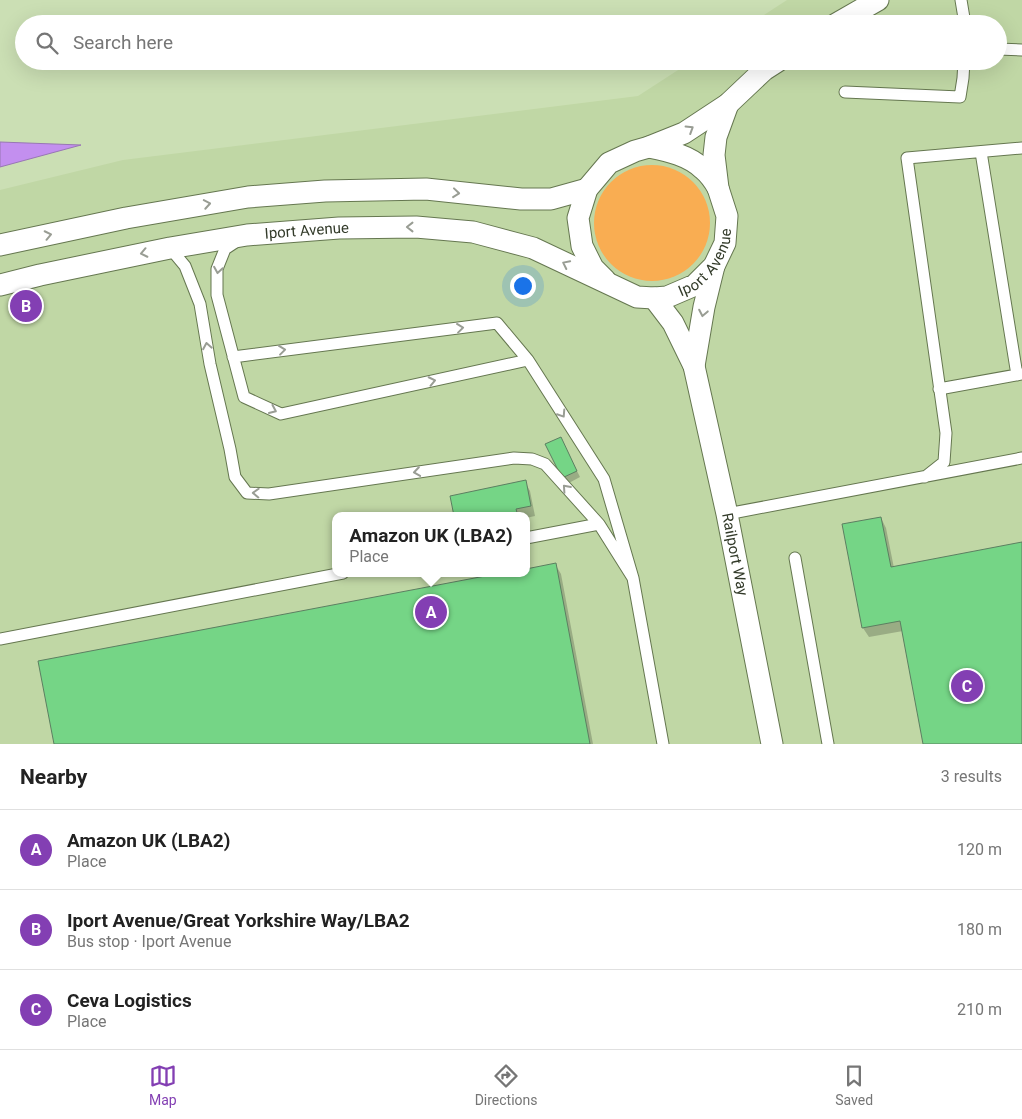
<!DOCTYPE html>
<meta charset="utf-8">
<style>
body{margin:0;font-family:Roboto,sans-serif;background:#f6f6f6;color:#222}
.you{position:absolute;left:522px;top:285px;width:18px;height:18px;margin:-12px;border:4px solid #fff;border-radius:50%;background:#1a73e8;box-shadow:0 0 0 8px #1a73e833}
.badge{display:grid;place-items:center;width:32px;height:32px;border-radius:50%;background:#833fb3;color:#fff;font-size:16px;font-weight:700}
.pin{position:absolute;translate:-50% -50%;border:2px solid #fff;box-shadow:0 1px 5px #0006}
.popup{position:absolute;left:332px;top:512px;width:198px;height:65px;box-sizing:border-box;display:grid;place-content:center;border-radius:10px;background:#fff;filter:drop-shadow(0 1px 4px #0005);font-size:16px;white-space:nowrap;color:#767676}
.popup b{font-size:19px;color:#222}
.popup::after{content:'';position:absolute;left:50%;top:100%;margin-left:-10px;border:10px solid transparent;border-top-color:#fff}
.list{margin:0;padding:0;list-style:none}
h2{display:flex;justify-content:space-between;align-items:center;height:65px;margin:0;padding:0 20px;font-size:21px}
h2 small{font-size:16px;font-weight:400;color:#767676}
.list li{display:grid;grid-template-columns:32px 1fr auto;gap:15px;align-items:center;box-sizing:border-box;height:80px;padding:0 20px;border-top:1px solid #e0e0e0}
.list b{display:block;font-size:19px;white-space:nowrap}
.list p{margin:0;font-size:16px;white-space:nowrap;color:#767676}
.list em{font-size:16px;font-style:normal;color:#767676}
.icon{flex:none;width:28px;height:28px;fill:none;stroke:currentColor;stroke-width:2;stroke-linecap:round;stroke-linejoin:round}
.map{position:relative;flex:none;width:1022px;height:744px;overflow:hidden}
.search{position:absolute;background:#fff;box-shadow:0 5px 20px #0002;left:15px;right:15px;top:15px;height:55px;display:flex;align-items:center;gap:12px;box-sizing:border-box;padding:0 18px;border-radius:28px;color:#767676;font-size:19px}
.sheet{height:305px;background:#fff}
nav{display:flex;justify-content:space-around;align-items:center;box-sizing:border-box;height:70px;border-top:1px solid #e0e0e0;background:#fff;font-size:14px;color:#767676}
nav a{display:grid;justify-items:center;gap:2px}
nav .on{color:#833fb3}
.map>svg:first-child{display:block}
.built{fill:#c0d7a5;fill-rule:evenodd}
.green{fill:#f9ad52}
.water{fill:#c38fef;stroke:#9876b4}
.shadow{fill:#0003}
.building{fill:#75d586;stroke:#5c7f61}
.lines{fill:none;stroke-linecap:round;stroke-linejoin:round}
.service-casing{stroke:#657750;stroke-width:13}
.minor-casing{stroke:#657750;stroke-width:23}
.service{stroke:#fff;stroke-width:11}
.minor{stroke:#fff;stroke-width:21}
.oneway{stroke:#999d94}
.labels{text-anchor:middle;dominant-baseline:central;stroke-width:5;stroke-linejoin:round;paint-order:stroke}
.street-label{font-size:15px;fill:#333b2a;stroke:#d8edc1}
</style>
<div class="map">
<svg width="1022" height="744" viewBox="0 0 1022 744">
<rect width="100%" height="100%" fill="#cbdfb4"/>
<path class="built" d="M 787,0 L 1022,0 L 1022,744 L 0,744 L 0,190 L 123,160 L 638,96 L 692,61 L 998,61 L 998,24 L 750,24 ZM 336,516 L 526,516 L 526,573 L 336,573 Z"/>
<path class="green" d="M594 223a58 58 0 1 1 116 0a58 58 0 1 1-116 0Z"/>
<path class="water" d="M 0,142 L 81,145 L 0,167 Z"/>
<path class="shadow" d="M 564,445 L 580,477 L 567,484 L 563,478 Z
M 525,482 L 530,491 L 535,516 L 526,518 L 526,516 L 455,516 Z
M 881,518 L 886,528 L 894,568 L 1022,544 L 1022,744 L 924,744 L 903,631 L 869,637 L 863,628 Z
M 555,564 L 561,574 L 593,744 L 55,744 L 526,573 L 526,570 Z"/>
<path class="building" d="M 561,437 L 577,471 L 562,478 L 545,444 Z
M 526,480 L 531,506 L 516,509 L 518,516 L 454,516 L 450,496 Z
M 881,517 L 891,567 L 1022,542 L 1022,744 L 923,744 L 900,621 L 862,628 L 842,524 Z
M 556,563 L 590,744 L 54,744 L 38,661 L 501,573 L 526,573 L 526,569 Z"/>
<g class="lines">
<g class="service-casing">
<path id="service" d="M 961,0 L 965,24
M 998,49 L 1022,50
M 845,92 L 960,97 L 963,78 L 964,61
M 981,152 L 1017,375
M 237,241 L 225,249 L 217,269 L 217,295 L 244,397 L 281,414 L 528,360 L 604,479 L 633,578
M 170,248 L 185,266 L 200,304 L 210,364 L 230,449 L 235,477 L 247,493 L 269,494 L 514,458 L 532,459 L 545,464 L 599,524
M 233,357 L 497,323 L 528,360
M 939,389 L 1022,374
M 925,477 L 944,462 L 946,433 L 907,158 L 1022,148
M 727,514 L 1022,458
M 526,538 L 599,524 L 633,578 L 663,744
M 795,558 L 828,744
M 0,639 L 343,573"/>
</g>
<g class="minor-casing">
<g id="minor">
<path d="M 836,24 L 878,0"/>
<path d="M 649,147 C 668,151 688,155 703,169 C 709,174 714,181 718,188"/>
<path d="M 0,245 L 126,218 L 248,197 L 325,191 L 426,189 L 521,199 L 551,199 L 587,189"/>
<path d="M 605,280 L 593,268 L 582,246 L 578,218 L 587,189 L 609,163 L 635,151 L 649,147 L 684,133 L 728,104 L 764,70 L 778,61"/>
<path id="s1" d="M 0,285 L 40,275 L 170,248 L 247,235 L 339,228 L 416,227 L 473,232 L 533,248 L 637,297 L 654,298 L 667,297 L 695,285 L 714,266 L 725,243 L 727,216 L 718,188 L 714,155 L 716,137 L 728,104"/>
<path id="s2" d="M 654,298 L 673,323 L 694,366 L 727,514 L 772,744"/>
<path d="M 694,366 L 704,307 L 714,266"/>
</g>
</g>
<use href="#service" class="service"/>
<use href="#minor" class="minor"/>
</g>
<defs><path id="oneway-chevron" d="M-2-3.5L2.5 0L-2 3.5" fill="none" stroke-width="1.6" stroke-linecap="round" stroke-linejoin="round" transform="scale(1.25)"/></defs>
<g class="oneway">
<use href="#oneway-chevron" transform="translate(690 129) rotate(-32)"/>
<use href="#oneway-chevron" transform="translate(456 193) rotate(6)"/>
<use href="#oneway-chevron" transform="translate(207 204) rotate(-10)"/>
<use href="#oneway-chevron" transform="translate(410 227) rotate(180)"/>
<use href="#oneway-chevron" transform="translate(48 235) rotate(-12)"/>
<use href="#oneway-chevron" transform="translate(144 253) rotate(168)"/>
<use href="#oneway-chevron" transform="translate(566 264) rotate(-154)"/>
<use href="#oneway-chevron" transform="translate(218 270) rotate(99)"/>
<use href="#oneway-chevron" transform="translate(703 313) rotate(101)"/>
<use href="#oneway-chevron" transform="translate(460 328) rotate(-7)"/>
<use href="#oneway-chevron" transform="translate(207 346) rotate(-100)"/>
<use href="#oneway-chevron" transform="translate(282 350) rotate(-7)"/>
<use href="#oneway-chevron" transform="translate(432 381) rotate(-12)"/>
<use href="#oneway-chevron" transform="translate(273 410) rotate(24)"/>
<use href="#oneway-chevron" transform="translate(562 414) rotate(57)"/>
<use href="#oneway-chevron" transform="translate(417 472) rotate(172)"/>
<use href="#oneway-chevron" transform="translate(566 488) rotate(-132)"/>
<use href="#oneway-chevron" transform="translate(256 493) rotate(-178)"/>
</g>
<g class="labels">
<g class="street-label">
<text stroke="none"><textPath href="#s1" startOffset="312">Iport Avenue</textPath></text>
<text stroke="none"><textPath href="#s1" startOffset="741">Iport Avenue</textPath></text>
<text stroke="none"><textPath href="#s2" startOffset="272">Railport Way</textPath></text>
</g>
</g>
</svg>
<div class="you"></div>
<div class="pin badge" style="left:431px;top:612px">A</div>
<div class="popup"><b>Amazon UK (LBA2)</b>Place</div>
<div class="pin badge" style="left:26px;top:306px">B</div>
<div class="pin badge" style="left:967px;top:686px">C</div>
<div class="search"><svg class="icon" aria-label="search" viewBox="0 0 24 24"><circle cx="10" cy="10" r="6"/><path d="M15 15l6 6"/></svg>Search here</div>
</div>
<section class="sheet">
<h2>Nearby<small>3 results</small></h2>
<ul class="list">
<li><span class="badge">A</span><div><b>Amazon UK (LBA2)</b><p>Place</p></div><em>120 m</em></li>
<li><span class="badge">B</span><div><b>Iport Avenue/Great Yorkshire Way/LBA2</b><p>Bus stop · Iport Avenue</p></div><em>180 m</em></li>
<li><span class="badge">C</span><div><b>Ceva Logistics</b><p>Place</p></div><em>210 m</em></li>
</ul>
</section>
<nav>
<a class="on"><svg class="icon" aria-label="map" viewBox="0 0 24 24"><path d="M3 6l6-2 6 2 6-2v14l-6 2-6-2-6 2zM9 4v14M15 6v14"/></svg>Map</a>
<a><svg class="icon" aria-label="directions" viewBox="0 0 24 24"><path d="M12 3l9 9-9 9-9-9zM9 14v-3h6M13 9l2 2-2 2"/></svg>Directions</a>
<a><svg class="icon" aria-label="saved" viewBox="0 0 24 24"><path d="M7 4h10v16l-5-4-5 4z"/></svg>Saved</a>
</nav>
